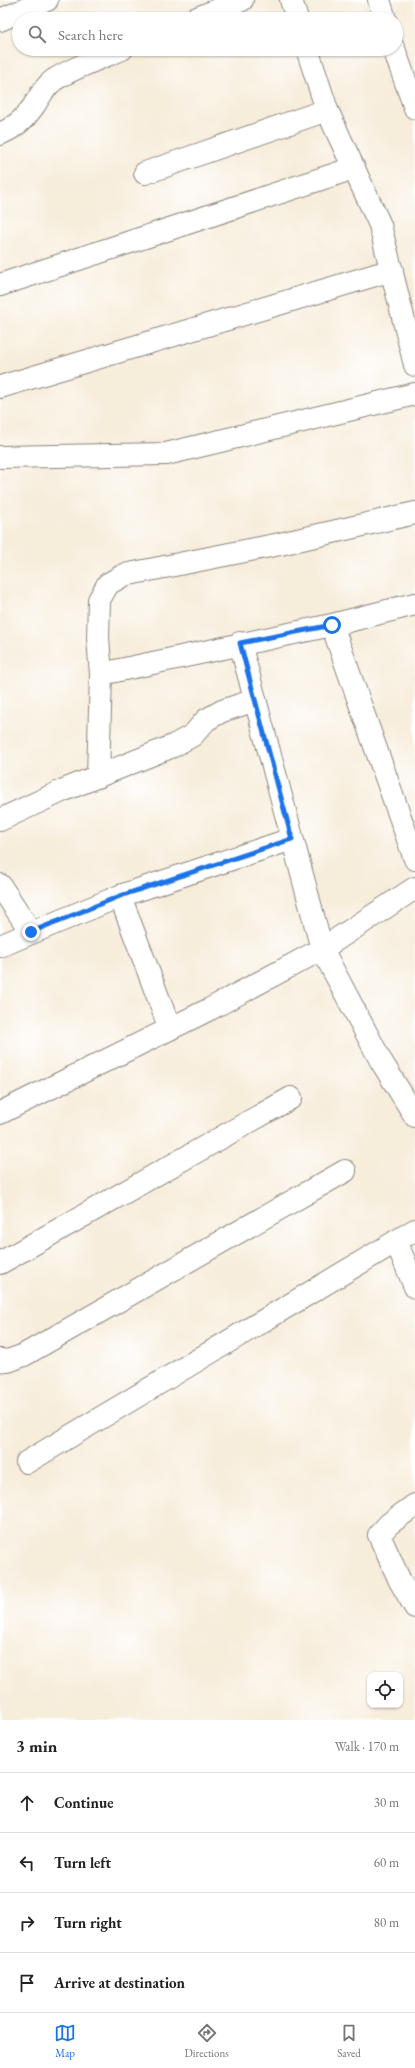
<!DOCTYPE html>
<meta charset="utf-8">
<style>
body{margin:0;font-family:"EB Garamond",serif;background:#f6f6f6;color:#222}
.controls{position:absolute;right:12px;bottom:12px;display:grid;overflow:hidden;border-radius:8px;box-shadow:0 1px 3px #0004}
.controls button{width:36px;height:36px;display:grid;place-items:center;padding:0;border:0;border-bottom:1px solid #e0e0e0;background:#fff;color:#222;font:20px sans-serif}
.stop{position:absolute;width:12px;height:12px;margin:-9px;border:3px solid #1a73e8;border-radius:50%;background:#fff}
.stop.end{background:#1a73e8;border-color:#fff;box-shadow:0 1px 4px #0008}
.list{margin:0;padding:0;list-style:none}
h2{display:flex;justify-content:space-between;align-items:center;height:52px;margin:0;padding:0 16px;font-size:17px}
h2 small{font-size:13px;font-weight:400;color:#767676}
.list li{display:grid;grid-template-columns:26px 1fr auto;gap:12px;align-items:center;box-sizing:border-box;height:60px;padding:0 16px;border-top:1px solid #e0e0e0}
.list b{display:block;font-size:15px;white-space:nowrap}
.list em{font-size:13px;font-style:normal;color:#767676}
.icon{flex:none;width:22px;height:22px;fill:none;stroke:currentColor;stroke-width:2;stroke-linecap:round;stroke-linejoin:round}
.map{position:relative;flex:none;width:415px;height:1720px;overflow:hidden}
.search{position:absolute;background:#fff;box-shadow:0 1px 3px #0004;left:12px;right:12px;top:12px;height:44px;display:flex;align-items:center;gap:10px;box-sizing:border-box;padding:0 14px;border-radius:22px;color:#767676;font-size:15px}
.sheet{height:292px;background:#fff}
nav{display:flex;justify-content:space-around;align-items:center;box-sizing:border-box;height:56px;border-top:1px solid #e0e0e0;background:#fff;font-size:11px;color:#767676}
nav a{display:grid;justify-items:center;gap:2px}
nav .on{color:#1a73e8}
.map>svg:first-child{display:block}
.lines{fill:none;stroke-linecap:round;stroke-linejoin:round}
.minor-casing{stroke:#8a847c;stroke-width:24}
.minor{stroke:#fff;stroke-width:22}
.route{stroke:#1a73e8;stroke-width:5}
</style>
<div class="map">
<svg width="415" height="1720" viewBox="0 0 415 1720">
<rect width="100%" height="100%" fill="#fff"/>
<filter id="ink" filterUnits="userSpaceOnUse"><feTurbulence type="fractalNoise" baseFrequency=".025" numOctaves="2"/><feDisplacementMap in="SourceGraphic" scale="8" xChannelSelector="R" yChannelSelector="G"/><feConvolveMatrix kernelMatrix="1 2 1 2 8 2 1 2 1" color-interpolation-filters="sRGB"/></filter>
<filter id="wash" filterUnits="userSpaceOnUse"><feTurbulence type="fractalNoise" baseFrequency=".012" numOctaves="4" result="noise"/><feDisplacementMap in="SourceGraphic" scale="16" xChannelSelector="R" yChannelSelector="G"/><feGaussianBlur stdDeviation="0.9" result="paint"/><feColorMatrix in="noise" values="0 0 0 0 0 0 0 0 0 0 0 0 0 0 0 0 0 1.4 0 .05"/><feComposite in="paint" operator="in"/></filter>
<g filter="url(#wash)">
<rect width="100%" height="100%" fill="#f7eddb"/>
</g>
<g filter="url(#ink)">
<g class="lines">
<g class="minor-casing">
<path id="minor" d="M 291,0 L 297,19
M 379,0 L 385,19
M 195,19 L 242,0
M 0,20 L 47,0
M 307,49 L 327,110 L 380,225 L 415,365
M 394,49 L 415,108
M 0,134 C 14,128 25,119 33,107 C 40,97 43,88 54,80 C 70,69 103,57 122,49
M 145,173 L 327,110
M 0,285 L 354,168
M 0,387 L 392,270
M 0,457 L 166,454 L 415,394
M 332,625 L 415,859
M 240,643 L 322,949 L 381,1061 L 415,1116
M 101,674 L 332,625 L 415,604
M 98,777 L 101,674 L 98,638 L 99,600 L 108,584 L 124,575 L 280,544 L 415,513
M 0,820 L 64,790 L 173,746 L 193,735 L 206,720 L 222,711 L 255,700
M 0,885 L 31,932
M 120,896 L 170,1029
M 0,946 L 120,896 L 292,839
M 0,1113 L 210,1009 L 322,949 L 415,888
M 396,1241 L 415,1287
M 0,1263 L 291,1098
M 0,1360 L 8,1361 L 24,1355 L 345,1171
M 27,1462 L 415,1230
M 415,1505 L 389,1524 L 379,1535 L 400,1581 L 415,1607"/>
</g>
<use href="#minor" class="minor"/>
</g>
</g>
<g class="lines" filter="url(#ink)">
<path class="route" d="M 31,932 L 120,896 L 292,839 L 240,643 L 332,625"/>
</g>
</svg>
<div class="controls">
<button><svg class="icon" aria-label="locate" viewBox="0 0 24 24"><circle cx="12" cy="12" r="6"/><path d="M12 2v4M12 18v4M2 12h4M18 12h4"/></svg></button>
</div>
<div class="stop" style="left:332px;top:625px"></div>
<div class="stop end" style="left:31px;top:932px"></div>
<div class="search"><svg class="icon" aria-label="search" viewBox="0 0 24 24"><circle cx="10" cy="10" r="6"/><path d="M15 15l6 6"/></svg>Search here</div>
</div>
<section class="sheet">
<h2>3 min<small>Walk · 170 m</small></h2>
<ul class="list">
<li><svg class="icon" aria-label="ahead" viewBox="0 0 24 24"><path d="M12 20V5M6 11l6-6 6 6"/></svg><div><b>Continue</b></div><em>30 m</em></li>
<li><svg class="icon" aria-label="left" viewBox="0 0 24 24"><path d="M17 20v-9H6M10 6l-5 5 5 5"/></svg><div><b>Turn left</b></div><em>60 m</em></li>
<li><svg class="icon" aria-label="right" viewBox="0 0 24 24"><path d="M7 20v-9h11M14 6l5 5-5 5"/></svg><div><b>Turn right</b></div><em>80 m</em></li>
<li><svg class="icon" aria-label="arrive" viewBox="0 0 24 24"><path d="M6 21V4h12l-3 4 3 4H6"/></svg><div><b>Arrive at destination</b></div></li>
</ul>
</section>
<nav>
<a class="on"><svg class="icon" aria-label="map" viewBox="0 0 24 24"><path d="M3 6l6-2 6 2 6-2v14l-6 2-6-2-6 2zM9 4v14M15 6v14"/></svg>Map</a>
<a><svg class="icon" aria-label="directions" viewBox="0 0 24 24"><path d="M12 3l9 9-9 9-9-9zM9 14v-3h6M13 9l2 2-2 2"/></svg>Directions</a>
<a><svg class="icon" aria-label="saved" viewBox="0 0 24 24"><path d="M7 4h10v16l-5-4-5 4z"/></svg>Saved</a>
</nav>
